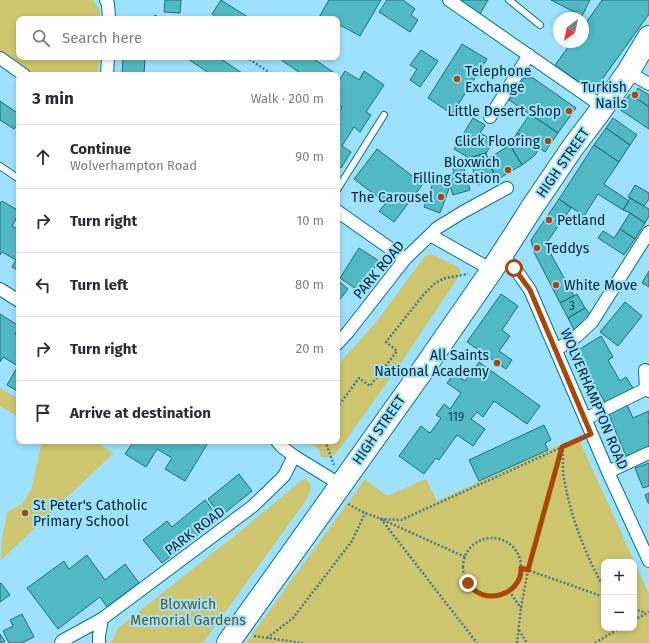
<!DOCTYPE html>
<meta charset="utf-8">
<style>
body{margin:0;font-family:"Fira Sans",sans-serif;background:#f2f2f3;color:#2b2b33}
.controls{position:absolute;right:12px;bottom:12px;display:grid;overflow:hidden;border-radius:8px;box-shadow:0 2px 6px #0003}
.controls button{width:36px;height:36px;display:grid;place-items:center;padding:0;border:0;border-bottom:1px solid #e1e1e2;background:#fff;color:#2b2b33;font:20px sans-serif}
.compass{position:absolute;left:553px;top:12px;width:36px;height:36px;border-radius:50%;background:#fff;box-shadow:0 2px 6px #0003;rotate:213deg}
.stop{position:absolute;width:12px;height:12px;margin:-9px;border:3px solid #a9470a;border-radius:50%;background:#fff}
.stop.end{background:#a9470a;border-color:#fff;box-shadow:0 1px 4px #0008}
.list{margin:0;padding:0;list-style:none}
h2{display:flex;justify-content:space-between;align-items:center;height:52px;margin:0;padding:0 16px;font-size:17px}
h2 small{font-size:13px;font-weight:400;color:#7c7c81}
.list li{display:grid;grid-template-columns:26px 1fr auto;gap:12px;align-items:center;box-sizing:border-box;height:64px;padding:0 16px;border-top:1px solid #e1e1e2}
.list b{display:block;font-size:15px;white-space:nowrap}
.list p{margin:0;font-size:13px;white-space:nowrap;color:#7c7c81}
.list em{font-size:13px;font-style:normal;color:#7c7c81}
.icon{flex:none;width:22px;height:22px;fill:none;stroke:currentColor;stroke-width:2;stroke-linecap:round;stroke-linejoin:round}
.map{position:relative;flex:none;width:649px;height:643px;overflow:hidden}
.search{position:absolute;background:#fff;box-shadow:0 2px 6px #0003;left:16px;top:16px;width:324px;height:44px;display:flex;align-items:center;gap:10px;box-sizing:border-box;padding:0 14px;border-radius:8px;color:#7c7c81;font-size:15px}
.panel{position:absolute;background:#fff;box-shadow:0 2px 6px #0003;left:16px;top:72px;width:324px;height:372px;border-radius:8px}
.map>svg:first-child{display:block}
.green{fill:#cdc66e;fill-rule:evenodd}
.building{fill:#50b9c4;stroke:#1b7079}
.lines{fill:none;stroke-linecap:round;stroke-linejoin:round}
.lane-casing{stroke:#017291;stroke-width:8}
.street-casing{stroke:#017291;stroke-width:14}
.highway-casing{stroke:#017291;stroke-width:24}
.path{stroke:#487a8e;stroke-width:2.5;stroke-dasharray:2 2;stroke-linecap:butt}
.lane{stroke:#fff;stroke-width:6}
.street{stroke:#fff;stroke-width:12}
.highway{stroke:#fff;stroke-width:22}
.route{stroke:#a9470a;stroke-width:5}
.poi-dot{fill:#a9470a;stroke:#9ee1fd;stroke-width:1.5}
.labels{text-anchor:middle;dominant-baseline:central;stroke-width:4;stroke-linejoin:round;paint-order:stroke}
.number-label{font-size:12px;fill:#144855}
.poi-label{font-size:14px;fill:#002330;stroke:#9ee1fd;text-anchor:end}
.street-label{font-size:14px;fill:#002330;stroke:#9ee1fd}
.park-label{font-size:14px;fill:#5b5720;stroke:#9ee1fd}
</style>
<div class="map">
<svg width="649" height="643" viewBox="0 0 649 643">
<rect width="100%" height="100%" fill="#9ee1fd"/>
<path class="green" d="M 0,0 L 93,0 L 100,10 L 100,19 L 19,19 L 19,57 L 99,57 L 98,75 L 32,75 L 0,53 Z
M 429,254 L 433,255 L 459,267 L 461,272 L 459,276 L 399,366 L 338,451 C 333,457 328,458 321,457 L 320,450 L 307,441 L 299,444 L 295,441 L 337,441 L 337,366 L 376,322 L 424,257 Z
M 0,388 L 19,399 L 19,417 L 0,406 Z
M 578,437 L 649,594 L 649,643 L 246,643 L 365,479 L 387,496 L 426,479 L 437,501 L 548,450 ZM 604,562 L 634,562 L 634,628 L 604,628 Z
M 42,441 L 93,441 L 114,453 L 1,560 L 2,539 L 7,512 L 22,504 L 31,490 Z
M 306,479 C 314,484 310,492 307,499 L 203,643 L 111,643 L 118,628 L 243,529 L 302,480 Z"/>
<path class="building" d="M 165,0 L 181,0 L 180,13 L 164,12 Z
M 221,0 L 251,19 L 219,19 L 212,14 Z
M 329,0 L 381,0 L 360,36 L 338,24 L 337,26 L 337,19 L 318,19 Z
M 387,0 L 403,0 L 415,9 L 411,15 L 418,20 L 410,32 L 379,12 Z
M 463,0 L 488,0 L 480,14 L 462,3 Z
M 551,0 L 590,0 L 582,16 Z
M 602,0 L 649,0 L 649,14 L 593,92 L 555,65 L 572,42 L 583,42 L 583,27 Z
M 155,15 L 162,19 L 152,19 Z
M 462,44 L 487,59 L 452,114 L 428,98 Z
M 421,50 L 438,61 L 420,87 L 410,80 L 417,69 L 410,65 Z
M 123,57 L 145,58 L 144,75 L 122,75 Z
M 185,57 L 218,57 L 245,75 L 212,75 Z
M 277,57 L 311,57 L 336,74 L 335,75 L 303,75 Z
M 345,71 L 359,80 L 364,71 L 384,85 L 366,112 L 371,115 L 360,132 L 354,127 L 342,146 L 351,152 L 341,168 L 337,166 L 337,115 L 342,107 L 337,104 L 337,84 Z
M 524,78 L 533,78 L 576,108 L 558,133 L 509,100 Z
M 638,88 L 649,95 L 649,107 L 633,96 Z
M 630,94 L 649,107 L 649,129 L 619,109 Z
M 0,101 L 19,114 L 19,122 L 14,129 L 0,120 Z
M 530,114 L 558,133 L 545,152 L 517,133 Z
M 473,118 L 485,125 L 480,133 L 494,141 L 486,153 L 469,158 L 454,149 Z
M 613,118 L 637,135 L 630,145 L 606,128 Z
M 606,128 L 630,145 L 619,162 L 594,145 Z
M 517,133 L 540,148 L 534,156 L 522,165 L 510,145 Z
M 510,145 L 522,165 L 496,180 L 489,158 Z
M 594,145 L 619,162 L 604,184 L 629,201 L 623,210 L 598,194 L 584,216 L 559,199 Z
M 377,149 L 423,184 L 394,222 L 379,211 L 386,203 L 354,179 Z
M 486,153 L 496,180 L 478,185 L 469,158 Z
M 462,161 L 470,190 L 453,195 L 447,175 L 454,173 L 452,164 Z
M 434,180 L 450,186 L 440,213 L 424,207 Z
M 635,185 L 649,193 L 649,199 L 644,206 L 628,197 Z
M 630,198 L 649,209 L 649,216 L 645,223 L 630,213 L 623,210 Z
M 559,199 L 571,208 L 547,242 L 552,256 L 574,296 L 560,303 L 534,252 L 531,240 Z
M 2,201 L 19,211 L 19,213 L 12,226 L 19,230 L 19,271 L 12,267 L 16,260 L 2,252 L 0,255 L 0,203 Z
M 630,213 L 645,223 L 635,239 L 620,229 Z
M 620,229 L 635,239 L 624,255 L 598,238 L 603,231 L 614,238 Z
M 359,248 L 379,261 L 359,291 L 340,278 Z
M 649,271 L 649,287 L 642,283 Z
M 337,280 L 348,289 L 337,303 Z
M 501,294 L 518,306 L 502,330 L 510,336 L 499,351 L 512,360 L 506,369 L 467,342 Z
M 577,294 L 585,308 L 568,318 L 560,303 Z
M 625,302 L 642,316 L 618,346 L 600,332 Z
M 585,308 L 591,315 L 574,330 L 568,318 Z
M 0,314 L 19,326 L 19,328 L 15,334 L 19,337 L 19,392 L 7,385 L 18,366 L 3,357 L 0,362 Z
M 601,336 L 613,357 L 608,360 L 620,381 L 626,377 L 633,388 L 606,404 L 575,352 Z
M 479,362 L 540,406 L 527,424 L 494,401 L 483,417 L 477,412 L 471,419 L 485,429 L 473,446 L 457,435 L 439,460 L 436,458 L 424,474 L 399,456 L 421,426 L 430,433 L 441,418 L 436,415 L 444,404 L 450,409 L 461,393 L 447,383 L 454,373 L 465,381 Z
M 627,405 L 633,418 L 649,411 L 649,421 L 648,421 L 649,424 L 649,447 L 626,456 L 608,413 Z
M 544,425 L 551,440 L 545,443 L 548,450 L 479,481 L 469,460 Z
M 134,441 L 209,441 L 185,481 L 165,469 L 172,458 L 157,449 L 146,467 L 125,454 Z
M 649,463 L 649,486 L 643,488 L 635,468 Z
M 239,474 L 252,491 L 221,516 L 208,499 Z
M 649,493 L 649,503 L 648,503 L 645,495 Z
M 205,500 L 219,518 L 162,563 L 143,540 L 167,521 L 172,527 Z
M 87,555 L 105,580 L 125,564 L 139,583 L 107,607 L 100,597 L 58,629 L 27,588 L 64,561 L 69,569 Z
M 1,583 L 10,595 L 0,602 L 0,584 Z
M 22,614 L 34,637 L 22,643 L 9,643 L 3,631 L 13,626 L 10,620 Z
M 0,634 L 5,641 L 2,643 L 0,643 Z"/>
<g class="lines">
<g class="lane-casing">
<path id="lane" d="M 509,0 L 540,25
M 0,166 L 19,179
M 337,190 L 384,115"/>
</g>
<g class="street-casing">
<path id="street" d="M 106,0 L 108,4 L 109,19
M 449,0 L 603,107
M 0,58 L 24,75
M 628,72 L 649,84
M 107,75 L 108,57
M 490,117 L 529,55
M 337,211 L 405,259
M 430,235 L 492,270
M 501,256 L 514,267 L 530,290 L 608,472 L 649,561
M 0,289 L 19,301
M 337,344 L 348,332 L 405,259 L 430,235 L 437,228 L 463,212 L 507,188
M 556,350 L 577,336 L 592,322 L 649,232
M 645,370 L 646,389 L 649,391
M 585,419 L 646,389
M 277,441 L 282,447 L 294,456 L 341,485
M 608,472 L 649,453
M 61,643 L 62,641 L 102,619 L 253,506 L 284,476 L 294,456
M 99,643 L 99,636 L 102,619"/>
</g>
<g class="highway-casing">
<path id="highway" d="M 228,643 L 420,374 L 492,270 L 533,206 L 573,147 L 598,114 L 628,72 L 649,37"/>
</g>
<path class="path" d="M 246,57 L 273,75
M 337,408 L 359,378 L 370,386 L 397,351 L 386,342 L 424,294 L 434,284 L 441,280 L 446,278 L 468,274
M 325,441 L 334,465
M 563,450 C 563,461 562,473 565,484 C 572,520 586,556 604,588
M 348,504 L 365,513 L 381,519 L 401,520 L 580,439
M463 567a29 29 0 1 1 58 0a29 29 0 1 1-58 0Z
M 465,557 L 381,519 L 477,643
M 522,568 L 604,597
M 509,591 L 521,608
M 634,609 L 646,613
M 634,620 L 649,612
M 519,630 L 527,643
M 254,636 L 303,643
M 267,638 L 293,618 L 352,541 L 365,513
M 517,643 L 521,608 L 528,570 L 562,448
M 595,643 L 620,628"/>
<use href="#lane" class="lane"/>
<use href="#street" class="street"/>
<use href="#highway" class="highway"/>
</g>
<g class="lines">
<path class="route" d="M 468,583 C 470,586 472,589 474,590 C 490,602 513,595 520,577 C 521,574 521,571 521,568 L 528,570 L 562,447 L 591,434 L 530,290 L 514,268"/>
</g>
<g class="poi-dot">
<circle cx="457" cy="79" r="4"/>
<circle cx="635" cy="95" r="4"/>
<circle cx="569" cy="111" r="4"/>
<circle cx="548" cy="141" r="4"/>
<circle cx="508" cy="170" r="4"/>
<circle cx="441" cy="197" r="4"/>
<circle cx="549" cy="220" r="4"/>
<circle cx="537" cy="248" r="4"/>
<circle cx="556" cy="285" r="4"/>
<circle cx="497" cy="363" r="4"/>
<circle cx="25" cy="513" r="4"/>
</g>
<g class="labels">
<g class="number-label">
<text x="572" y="306">3</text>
<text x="456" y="417">119</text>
</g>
<g class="poi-label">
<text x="465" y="71" text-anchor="start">Telephone<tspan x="465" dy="16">Exchange</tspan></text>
<text x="627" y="87">Turkish<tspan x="627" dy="16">Nails</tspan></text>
<text x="561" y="111">Little Desert Shop</text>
<text x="540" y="141">Click Flooring</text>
<text x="500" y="162">Bloxwich<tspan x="500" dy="16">Filling Station</tspan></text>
<text x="433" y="197">The Carousel</text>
<text x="557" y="220" text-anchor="start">Petland</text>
<text x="545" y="248" text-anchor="start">Teddys</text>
<text x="564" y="285" text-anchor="start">White Move</text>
<text x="489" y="355">All Saints<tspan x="489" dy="16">National Academy</tspan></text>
<text x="33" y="505" text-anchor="start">St Peter's Catholic<tspan x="33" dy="16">Primary School</tspan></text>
</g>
<g class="street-label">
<text transform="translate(563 163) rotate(-55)">HIGH STREET</text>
<text transform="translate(379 270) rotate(-50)">PARK ROAD</text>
<text transform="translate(594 399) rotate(67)">WOLVERHAMPTON ROAD</text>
<text transform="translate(379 430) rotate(-55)">HIGH STREET</text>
<text transform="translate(195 531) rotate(-37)">PARK ROAD</text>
</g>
<g class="park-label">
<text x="188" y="604">Bloxwich<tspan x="188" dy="16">Memorial Gardens</tspan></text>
</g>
</g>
</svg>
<div class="controls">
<button>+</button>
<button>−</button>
</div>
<svg class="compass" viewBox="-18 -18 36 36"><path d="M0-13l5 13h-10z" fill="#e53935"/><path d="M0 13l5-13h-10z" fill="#7c7c81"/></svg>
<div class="stop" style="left:514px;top:268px"></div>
<div class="stop end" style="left:468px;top:583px"></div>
<div class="search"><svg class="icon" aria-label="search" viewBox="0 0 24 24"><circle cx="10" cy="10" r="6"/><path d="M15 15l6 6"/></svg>Search here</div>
<section class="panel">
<h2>3 min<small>Walk · 200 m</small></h2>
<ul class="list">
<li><svg class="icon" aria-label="ahead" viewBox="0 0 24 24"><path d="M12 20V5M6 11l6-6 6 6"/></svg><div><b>Continue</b><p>Wolverhampton Road</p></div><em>90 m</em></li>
<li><svg class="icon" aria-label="right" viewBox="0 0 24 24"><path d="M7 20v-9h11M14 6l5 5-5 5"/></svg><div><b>Turn right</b></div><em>10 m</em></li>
<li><svg class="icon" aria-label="left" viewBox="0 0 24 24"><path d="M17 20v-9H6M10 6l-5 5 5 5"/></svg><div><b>Turn left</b></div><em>80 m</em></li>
<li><svg class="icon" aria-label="right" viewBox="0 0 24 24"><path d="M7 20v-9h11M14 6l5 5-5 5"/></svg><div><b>Turn right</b></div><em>20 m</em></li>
<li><svg class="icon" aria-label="arrive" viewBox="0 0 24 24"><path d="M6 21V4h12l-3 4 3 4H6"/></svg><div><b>Arrive at destination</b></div></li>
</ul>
</section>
</div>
